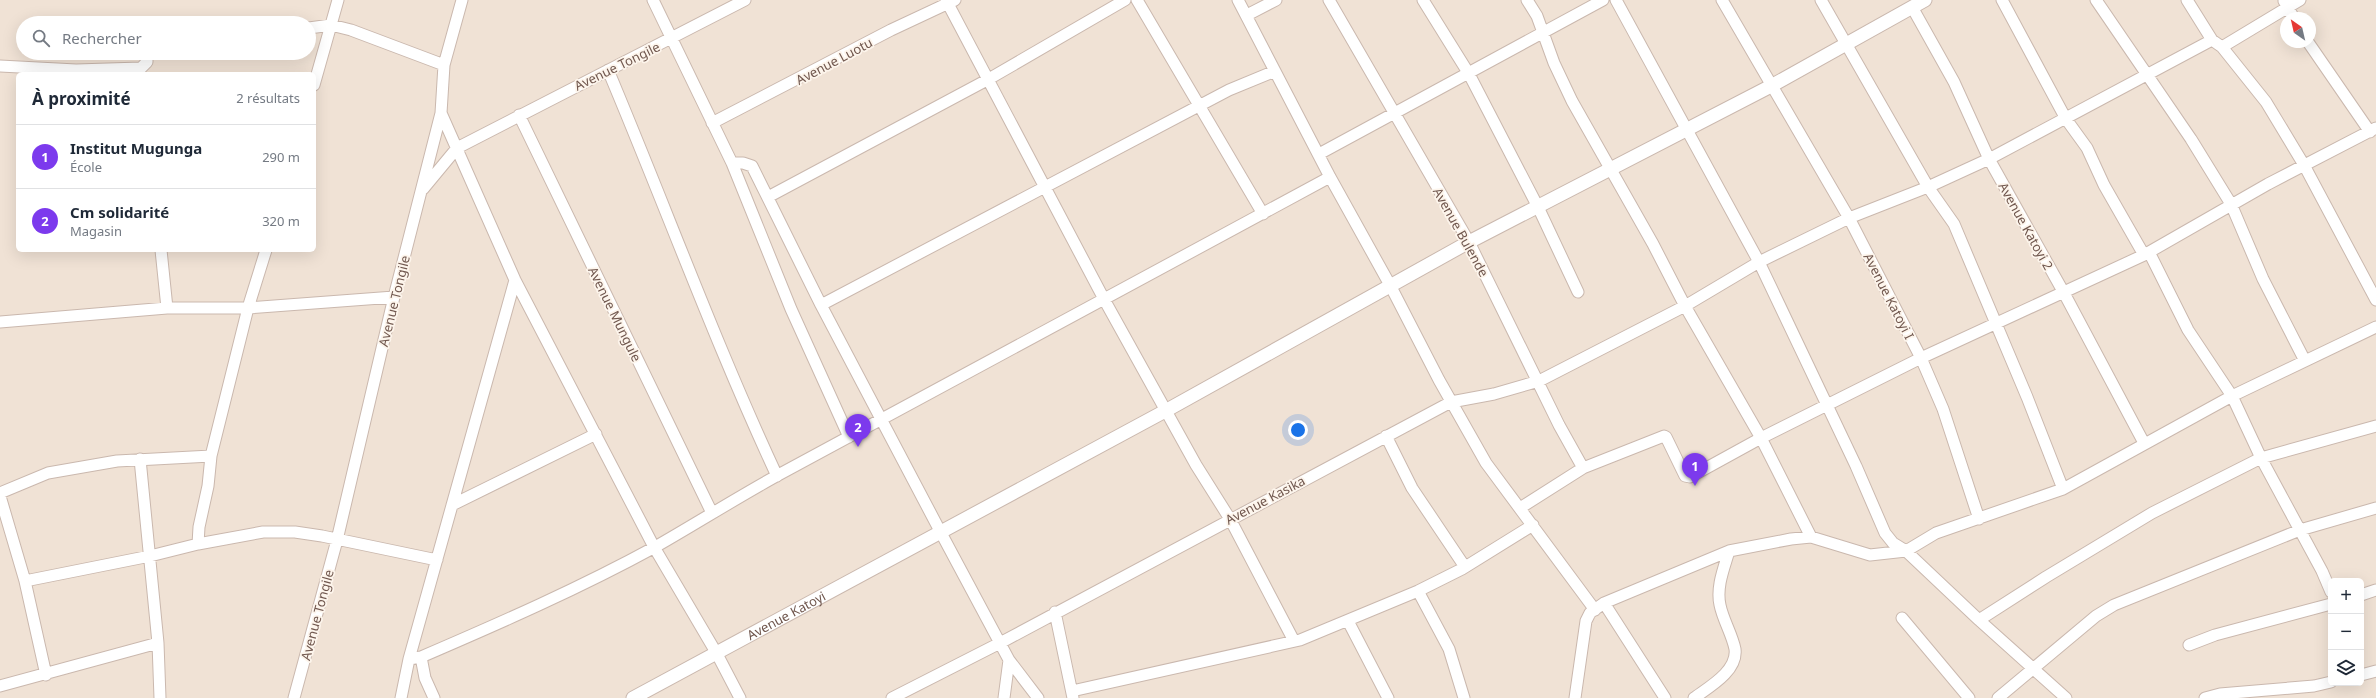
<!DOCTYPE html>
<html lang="fr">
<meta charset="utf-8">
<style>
body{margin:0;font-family:"Noto Sans",sans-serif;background:#f6f6f7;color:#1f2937}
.controls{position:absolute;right:12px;bottom:12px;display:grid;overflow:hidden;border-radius:6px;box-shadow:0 4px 16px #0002}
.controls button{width:36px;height:36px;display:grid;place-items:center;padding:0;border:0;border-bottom:1px solid #e0e1e3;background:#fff;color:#1f2937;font:20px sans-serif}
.compass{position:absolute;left:2280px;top:12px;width:36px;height:36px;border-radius:50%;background:#fff;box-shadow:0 4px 16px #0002;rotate:326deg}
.you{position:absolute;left:1298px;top:430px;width:14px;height:14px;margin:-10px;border:3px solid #fff;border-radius:50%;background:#1a73e8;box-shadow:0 0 0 6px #1a73e833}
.badge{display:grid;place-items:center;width:26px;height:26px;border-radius:50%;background:#7c3aed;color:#fff;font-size:13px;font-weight:700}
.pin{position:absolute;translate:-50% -33px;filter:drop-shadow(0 1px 2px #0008)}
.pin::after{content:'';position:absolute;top:21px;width:14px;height:12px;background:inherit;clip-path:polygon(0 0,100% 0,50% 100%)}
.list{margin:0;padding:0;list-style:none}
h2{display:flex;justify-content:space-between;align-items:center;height:52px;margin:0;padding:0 16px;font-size:17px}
h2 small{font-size:13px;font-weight:400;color:#747a83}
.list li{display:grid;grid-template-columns:26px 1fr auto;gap:12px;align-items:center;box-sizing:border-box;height:64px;padding:0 16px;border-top:1px solid #e0e1e3}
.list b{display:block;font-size:15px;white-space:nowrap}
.list p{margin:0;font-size:13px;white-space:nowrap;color:#747a83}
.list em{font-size:13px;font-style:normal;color:#747a83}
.icon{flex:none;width:22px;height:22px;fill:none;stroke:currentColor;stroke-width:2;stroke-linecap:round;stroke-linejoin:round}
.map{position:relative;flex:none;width:2376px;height:698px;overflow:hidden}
.search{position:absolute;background:#fff;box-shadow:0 4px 16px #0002;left:16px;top:16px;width:300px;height:44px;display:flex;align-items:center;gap:10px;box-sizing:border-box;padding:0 14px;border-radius:22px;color:#747a83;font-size:15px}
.panel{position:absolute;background:#fff;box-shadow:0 4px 16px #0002;left:16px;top:72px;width:300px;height:180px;border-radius:6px}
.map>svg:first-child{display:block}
.residential{fill:#f0e2d5;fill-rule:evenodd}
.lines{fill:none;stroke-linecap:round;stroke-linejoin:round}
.minor-casing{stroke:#cab8ae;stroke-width:13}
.tertiary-casing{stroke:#cab8ae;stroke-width:15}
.minor{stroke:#fff;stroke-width:11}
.tertiary{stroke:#fff;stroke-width:13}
.labels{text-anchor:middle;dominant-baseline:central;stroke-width:3.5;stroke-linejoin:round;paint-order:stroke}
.street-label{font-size:13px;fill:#70574e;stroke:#fdf5ec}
</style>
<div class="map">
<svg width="2376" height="698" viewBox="0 0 2376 698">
<rect width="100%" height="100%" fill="#faf0e6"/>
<path class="residential" d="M 0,0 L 2376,0 L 2376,698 L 0,698 ZM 2286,18 L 2310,18 L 2310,42 L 2286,42 ZM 23,23 L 309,23 L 309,53 L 23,53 ZM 18,74 L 314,74 L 314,250 L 18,250 ZM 2331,581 L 2361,581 L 2361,683 L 2331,683 Z"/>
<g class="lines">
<g class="minor-casing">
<path id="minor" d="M 653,0 L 732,163 L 791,309 L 849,437
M 946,0 L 1105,301 L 1196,465 L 1230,519 L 1294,641
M 1137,0 L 1263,214
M 1238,0 L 1330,177 L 1390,285 L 1439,380 L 1486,463 L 1595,610
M 1329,0 L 1469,242 L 1559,425 L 1583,468
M 1423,0 L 1469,74 L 1538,207 L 1578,292
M 1527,0 L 1537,16 L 1554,63 L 1572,101 L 1653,244 L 1685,306 L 1761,438 L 1811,537
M 1616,0 L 1759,262 L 1856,466 L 1885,533 L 1893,543 L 1906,551 L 1979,620 L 2066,698
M 1722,0 L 1849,218 L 1921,358 L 1943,409 L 1979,519
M 1821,0 L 1928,187 L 1954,224 L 2027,397 L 2063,489
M 2002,0 L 2066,119 L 2087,148 L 2104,185 L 2144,255
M 2096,0 L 2191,139 L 2231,204 L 2263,279 L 2304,359
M 2187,0 L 2212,40 L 2222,47 L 2266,102 L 2304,165 L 2376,300
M 2284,1 L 2294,18
M 1912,7 L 1954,82 L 1989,159 L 2064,293 L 2144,443
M 1247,15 L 1276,0
M 309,28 L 331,25 L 351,30 L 444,65
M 2308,42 L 2370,132
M 2222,47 L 2300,0
M 0,66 L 76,70 L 141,68 L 147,62 L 147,53
M 608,70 C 665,205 715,343 777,476
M 314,85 L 338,0
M 441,113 L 515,280 L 654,547 L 717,654 L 740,698
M 519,115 L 712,513
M 712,123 L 891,30 L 955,0
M 1319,154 L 1603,0
M 732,163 L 743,163 L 752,166 L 821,305 L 940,531 L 1009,660 L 1038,698
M 423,189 L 457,148 L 745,0
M 768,197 L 987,80 L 1125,0
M 161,250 L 167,308
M 2149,252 L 2188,330 L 2232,396 L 2261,458 L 2322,571 L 2331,592
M 821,305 L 1229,90 L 1275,71
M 0,322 L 167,308 L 248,308 L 394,297
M 1386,436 L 1412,488 L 1465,567
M 140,459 L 158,643 L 160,698
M 0,493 L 48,473 L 117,461 L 211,456
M 0,496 L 25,581 L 46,675
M 452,505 L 596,434
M 1520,508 L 1583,468 L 1664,436 L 1666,437 L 1685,476 L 1690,477 L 1761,438 L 1921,358 L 2144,255 L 2268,184 L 2376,128
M 198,544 L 199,527 L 208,486 L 211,456 L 248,308 L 266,250
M 25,581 L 150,556 L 198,544 L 263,532 L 295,532 L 322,536 L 437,560
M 1418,591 L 1449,649 L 1464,698
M 2361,595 L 2376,590
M 1604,603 L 1665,698
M 1055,612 L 1073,698
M 1902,618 L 1969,698
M 1979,620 L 2046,577 L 2152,513 L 2261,458 L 2376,426
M 1348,621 L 1388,698
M 2189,645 L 2215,635 L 2331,604
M 421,657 L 425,678 L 434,698
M 409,659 L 421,657 C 500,623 580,588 655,547 C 697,523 738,497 780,474 C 963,375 1147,277 1330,177
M 2361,675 L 2376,671
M 0,686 L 158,643
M 1072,691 L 1300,640 L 1418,591 L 1462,569 L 1533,525
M 294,698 L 337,540 L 394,297 L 441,113 L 444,65 L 462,0
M 401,698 L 409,659 L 515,280
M 892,698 L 1000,643 L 1451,402 L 1494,394 L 1539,381 L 1685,306 L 1759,262 L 1849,218 L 1928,187 L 1989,159 L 2212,40
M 1004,698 L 1009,660
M 1575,698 L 1586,621 L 1590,613 L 1604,603 L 1729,551 L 1791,539 L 1811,537 L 1870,555 L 1906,551 L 1936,533 L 2063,489 L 2232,396 L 2376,327
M 1694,698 C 1709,687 1738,671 1735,649 C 1732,634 1723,620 1720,605 C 1716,587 1724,568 1729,551
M 1998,698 L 2096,616 L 2114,605 L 2300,530 L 2376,508
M 2205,698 L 2220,694 L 2314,686 L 2331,682"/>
</g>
<g class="tertiary-casing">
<g id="tertiary">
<path id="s1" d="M 633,698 L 1167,410 L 1469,242 L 1771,86 L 1925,0"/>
</g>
</g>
<use href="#minor" class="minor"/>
<use href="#tertiary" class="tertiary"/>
</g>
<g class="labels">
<g class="street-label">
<text transform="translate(834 61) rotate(-28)">Avenue Luotu</text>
<text transform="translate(617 66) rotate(-26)">Avenue Tongile</text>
<text transform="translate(2026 226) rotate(61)">Avenue Katoyi 2</text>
<text transform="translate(1461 232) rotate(61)">Avenue Bulende</text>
<text transform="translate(1889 296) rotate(63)">Avenue Katoyi I</text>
<text transform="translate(394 301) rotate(-76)">Avenue Tongile</text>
<text transform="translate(615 314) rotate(64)">Avenue Mungule</text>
<text transform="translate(1265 500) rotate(-28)">Avenue Kasika</text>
<text transform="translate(317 615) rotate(-75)">Avenue Tongile</text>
<text stroke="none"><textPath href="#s1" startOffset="174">Avenue Katoyi</textPath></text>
</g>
</g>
</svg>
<div class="controls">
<button>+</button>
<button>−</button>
<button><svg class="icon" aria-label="layers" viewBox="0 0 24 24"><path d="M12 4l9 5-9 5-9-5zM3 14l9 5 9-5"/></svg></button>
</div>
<svg class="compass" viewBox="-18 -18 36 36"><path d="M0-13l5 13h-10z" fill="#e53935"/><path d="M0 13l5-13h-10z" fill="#747a83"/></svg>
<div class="you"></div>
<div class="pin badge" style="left:1695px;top:486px">1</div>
<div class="pin badge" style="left:858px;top:447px">2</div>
<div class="search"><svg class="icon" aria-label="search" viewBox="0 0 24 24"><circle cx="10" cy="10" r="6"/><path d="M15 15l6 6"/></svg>Rechercher</div>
<section class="panel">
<h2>À proximité<small>2 résultats</small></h2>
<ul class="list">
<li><span class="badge">1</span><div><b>Institut Mugunga</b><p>École</p></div><em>290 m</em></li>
<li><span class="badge">2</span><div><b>Cm solidarité</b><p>Magasin</p></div><em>320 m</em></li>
</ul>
</section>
</div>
